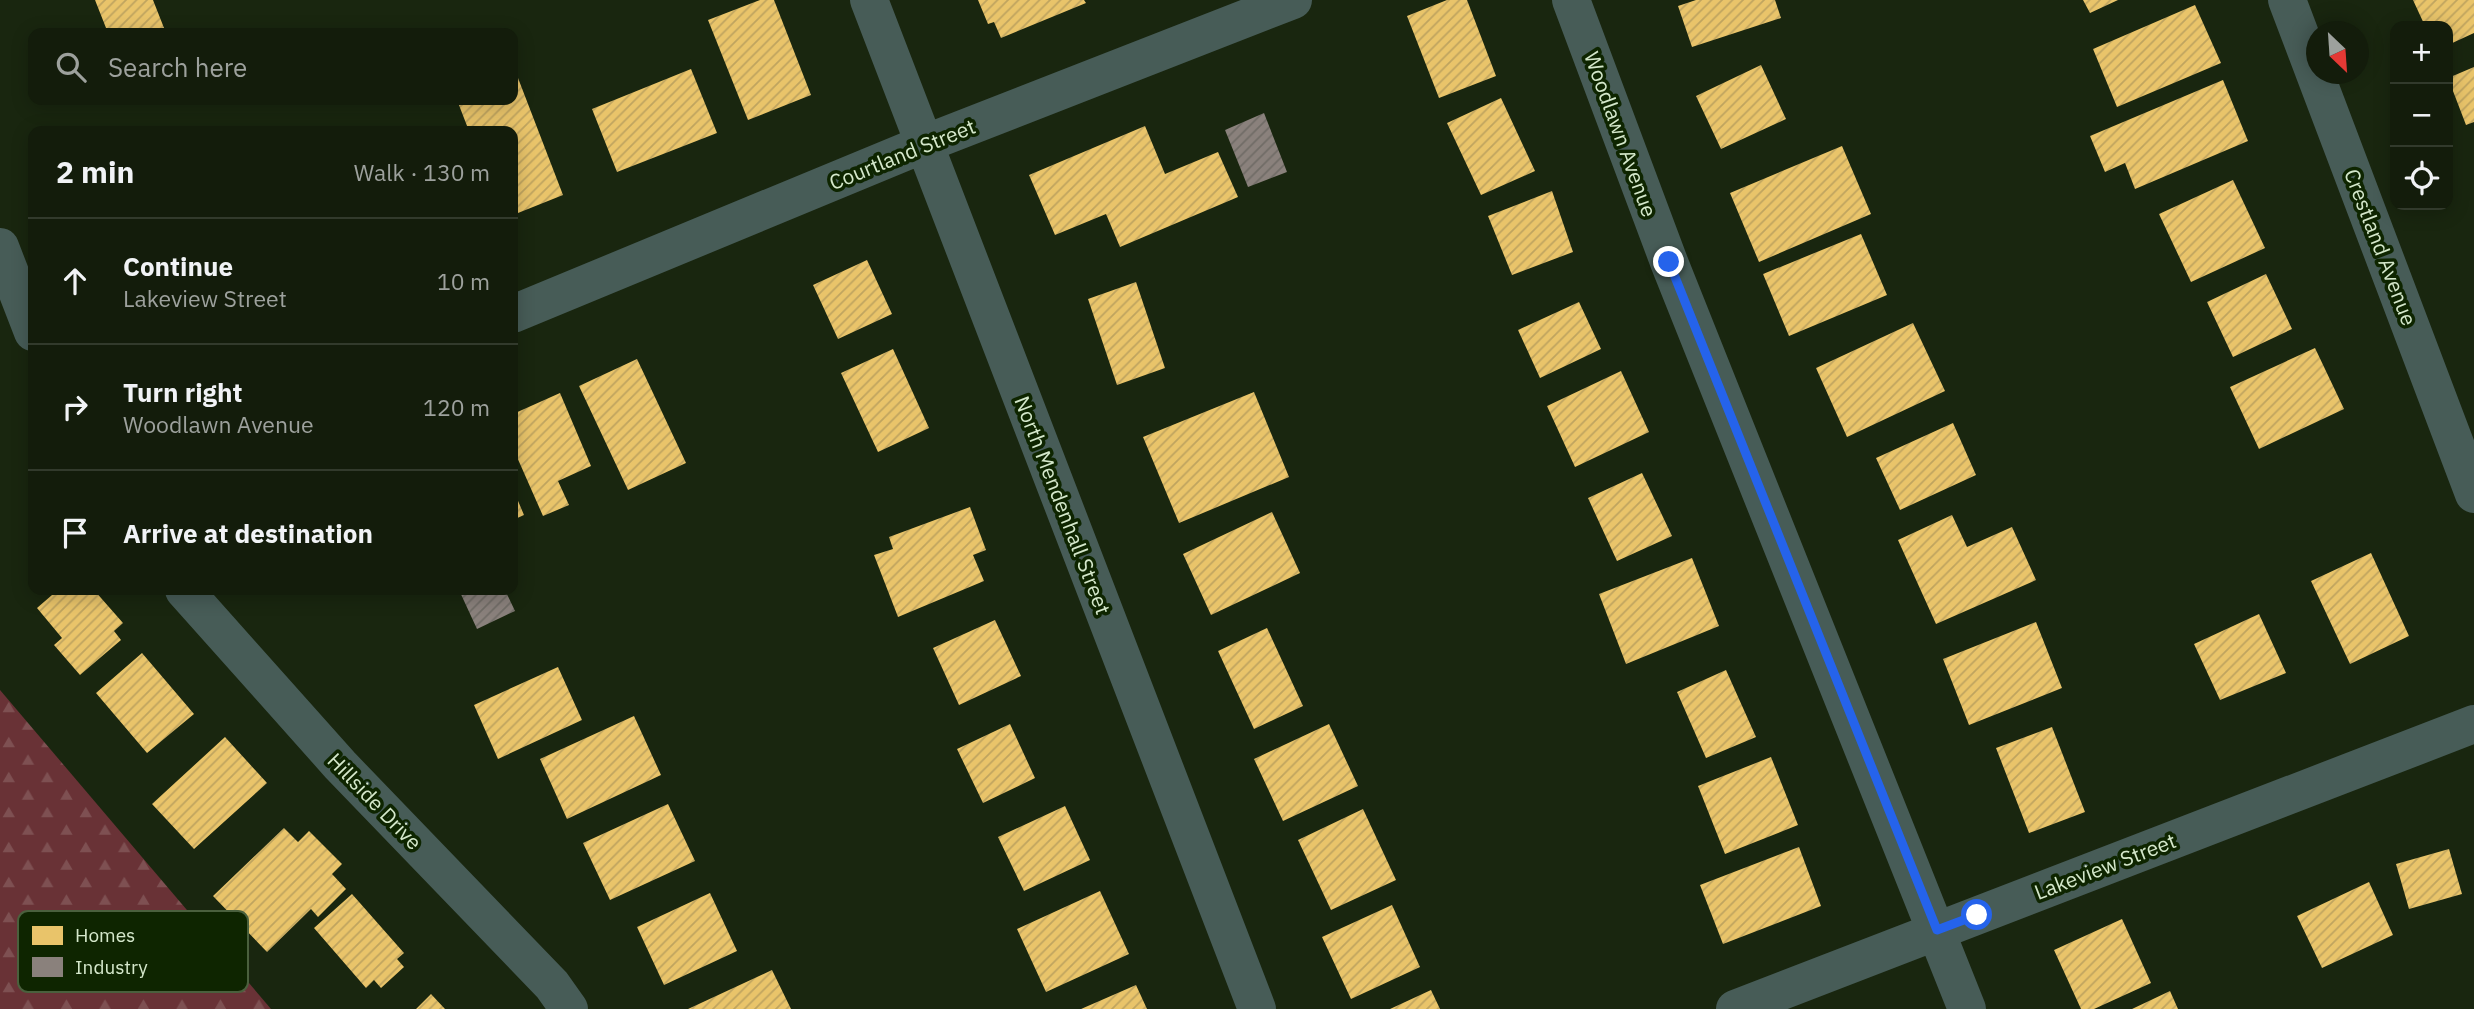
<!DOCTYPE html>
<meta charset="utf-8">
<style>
body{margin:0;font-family:"IBM Plex Sans",sans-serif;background:#202919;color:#f1f3f6}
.controls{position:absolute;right:21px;top:21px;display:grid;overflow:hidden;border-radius:14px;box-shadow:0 4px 18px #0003}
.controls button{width:63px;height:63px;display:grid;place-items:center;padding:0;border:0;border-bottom:2px solid #323a2c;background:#131c0b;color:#f1f3f6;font:35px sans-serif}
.compass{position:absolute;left:2306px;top:21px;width:63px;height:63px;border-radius:50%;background:#131c0b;box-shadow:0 4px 18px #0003;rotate:155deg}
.stop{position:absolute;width:21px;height:21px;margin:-16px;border:5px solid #2563eb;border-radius:50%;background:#fff}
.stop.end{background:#2563eb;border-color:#fff;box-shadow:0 2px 7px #0008}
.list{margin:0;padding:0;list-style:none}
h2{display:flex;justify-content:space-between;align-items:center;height:91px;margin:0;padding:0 28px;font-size:30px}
h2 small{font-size:23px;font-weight:400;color:#9da19d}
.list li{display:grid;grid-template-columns:46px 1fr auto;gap:21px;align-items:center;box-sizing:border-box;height:126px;padding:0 28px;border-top:2px solid #323a2c}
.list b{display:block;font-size:26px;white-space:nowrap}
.list p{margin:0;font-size:23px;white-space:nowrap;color:#9da19d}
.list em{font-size:23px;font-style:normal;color:#9da19d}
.icon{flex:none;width:38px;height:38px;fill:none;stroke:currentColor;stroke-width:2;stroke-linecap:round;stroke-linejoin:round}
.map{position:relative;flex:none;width:2474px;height:1009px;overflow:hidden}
.search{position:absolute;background:#131c0b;box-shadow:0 4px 18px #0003;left:28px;top:28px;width:490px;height:77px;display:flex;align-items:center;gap:18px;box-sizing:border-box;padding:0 24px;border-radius:14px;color:#9da19d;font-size:26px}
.panel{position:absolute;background:#131c0b;box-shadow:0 4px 18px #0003;left:28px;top:126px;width:490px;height:469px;border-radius:14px}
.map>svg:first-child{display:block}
.forest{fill:url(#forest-firs)}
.homes{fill:url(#homes-hatch)}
.industry{fill:url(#industry-hatch)}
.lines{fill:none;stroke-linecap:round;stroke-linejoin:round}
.minor{stroke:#475c57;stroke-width:38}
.route{stroke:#2563eb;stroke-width:9}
.labels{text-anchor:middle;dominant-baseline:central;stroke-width:7;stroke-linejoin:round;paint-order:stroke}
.street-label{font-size:21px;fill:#d5e8cb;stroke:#0e2500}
.key{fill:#0e2500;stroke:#4a603d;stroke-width:2}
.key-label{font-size:19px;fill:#d5e8cb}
</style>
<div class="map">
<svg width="2474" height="1009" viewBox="0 0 2474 1009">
<defs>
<pattern id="forest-firs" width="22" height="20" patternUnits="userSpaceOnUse" patternTransform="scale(1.75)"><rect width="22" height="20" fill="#693236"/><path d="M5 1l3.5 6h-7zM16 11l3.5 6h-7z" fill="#7e5052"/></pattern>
<pattern id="homes-hatch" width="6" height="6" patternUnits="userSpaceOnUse" patternTransform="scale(1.75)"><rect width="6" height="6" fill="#e9c46a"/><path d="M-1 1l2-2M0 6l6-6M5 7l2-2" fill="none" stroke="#bfa45f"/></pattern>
<pattern id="industry-hatch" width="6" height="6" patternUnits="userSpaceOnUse" patternTransform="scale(1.75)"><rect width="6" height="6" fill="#8a817c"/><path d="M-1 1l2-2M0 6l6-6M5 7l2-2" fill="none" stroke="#706c66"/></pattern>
</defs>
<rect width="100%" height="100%" fill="#19260f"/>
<path class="forest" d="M 0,690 L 271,1009 L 0,1009 Z"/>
<path class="homes" d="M 95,0 L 153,0 L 166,33 L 108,33 Z
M 760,0 L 774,0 L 811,95 L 748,120 L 708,20 Z
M 978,0 L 1084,0 L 1086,3 L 1001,38 L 994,22 L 988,24 Z
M 1447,0 L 1467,0 L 1496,76 L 1439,98 L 1407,16 Z
M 1696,0 L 1775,0 L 1781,18 L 1692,47 L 1678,6 Z
M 2083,0 L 2118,0 L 2090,13 Z
M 2413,0 L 2474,0 L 2474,33 L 2448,45 L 2448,26 L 2425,26 Z
M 2195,5 L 2221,63 L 2117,107 L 2093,49 Z
M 513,65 L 563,195 L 513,215 L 513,131 L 469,131 L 457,100 L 513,100 Z
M 1761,65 L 1786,119 L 1721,149 L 1696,96 Z
M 2474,67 L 2474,122 L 2466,125 L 2448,78 Z
M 691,69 L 717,133 L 617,172 L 592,109 Z
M 2223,80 L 2248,141 L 2135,189 L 2125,163 L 2105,172 L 2090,136 Z
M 1501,98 L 1535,171 L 1481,195 L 1447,123 Z
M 1145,126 L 1165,174 L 1218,152 L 1238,197 L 1120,247 L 1106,214 L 1055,235 L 1029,175 Z
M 1842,146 L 1871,214 L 1759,262 L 1730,193 Z
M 2233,180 L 2265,248 L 2191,282 L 2159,214 Z
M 1552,191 L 1573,252 L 1512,275 L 1488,216 Z
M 1861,234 L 1887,295 L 1789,336 L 1763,274 Z
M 867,260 L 892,314 L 838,339 L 813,285 Z
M 2266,274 L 2292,329 L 2233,357 L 2207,302 Z
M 1136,282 L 1165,368 L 1117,385 L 1088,299 Z
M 1579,302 L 1601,349 L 1540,378 L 1518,330 Z
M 1913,323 L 1945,391 L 1847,437 L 1816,368 Z
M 2315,348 L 2344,409 L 2259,449 L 2230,387 Z
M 893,349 L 929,428 L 878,452 L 841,373 Z
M 637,359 L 686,463 L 628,490 L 579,386 Z
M 1621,371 L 1649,432 L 1575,467 L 1547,406 Z
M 1254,392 L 1289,477 L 1179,523 L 1143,437 Z
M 560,393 L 591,466 L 558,481 L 569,505 L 543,516 L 513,448 L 513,414 Z
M 1953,423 L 1976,475 L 1900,510 L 1876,458 Z
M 1642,473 L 1672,536 L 1617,561 L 1588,498 Z
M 513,489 L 524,515 L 513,520 Z
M 970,507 L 986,550 L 973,555 L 984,581 L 898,617 L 874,555 L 893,549 L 889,537 Z
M 1272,512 L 1300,573 L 1211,615 L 1183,554 Z
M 1952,515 L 1967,547 L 2012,527 L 2036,580 L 1936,624 L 1898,540 Z
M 2371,553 L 2409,636 L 2350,664 L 2311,581 Z
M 1692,558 L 1719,626 L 1626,664 L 1599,594 Z
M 47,590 L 94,590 L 123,623 L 114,631 L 121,640 L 80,675 L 54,645 L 62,638 L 37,608 L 52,595 Z
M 2259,614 L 2286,673 L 2220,700 L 2194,644 Z
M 995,620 L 1021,676 L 959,705 L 933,648 Z
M 2036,622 L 2062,688 L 1969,725 L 1943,659 Z
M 1267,628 L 1303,706 L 1254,729 L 1218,651 Z
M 142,653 L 194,714 L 147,753 L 96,693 Z
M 558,667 L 582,720 L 498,759 L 474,705 Z
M 1726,670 L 1756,737 L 1706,758 L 1677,692 Z
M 634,716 L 661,775 L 567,819 L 540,759 Z
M 1010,724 L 1035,778 L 983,803 L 957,749 Z
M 1329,724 L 1358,786 L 1283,821 L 1254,759 Z
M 2052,727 L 2085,812 L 2029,833 L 1996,748 Z
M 225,737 L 267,783 L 194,849 L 152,804 Z
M 1771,757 L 1798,825 L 1725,854 L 1698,786 Z
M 668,804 L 695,861 L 610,900 L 583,843 Z
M 1065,806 L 1090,860 L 1024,891 L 998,837 Z
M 1363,809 L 1396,880 L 1331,910 L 1298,840 Z
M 284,828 L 298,842 L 309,831 L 342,864 L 332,874 L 346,889 L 318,917 L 311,909 L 267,952 L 213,896 Z
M 1799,847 L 1821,906 L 1723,944 L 1700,885 Z
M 2449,849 L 2462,894 L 2409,909 L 2396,864 Z
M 2369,882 L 2393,935 L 2322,968 L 2297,916 Z
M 1100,891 L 1129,954 L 1046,992 L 1017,929 Z
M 710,893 L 737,951 L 664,985 L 637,927 Z
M 352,894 L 404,953 L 397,959 L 404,967 L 381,988 L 374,980 L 366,988 L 314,928 Z
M 1392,905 L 1420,967 L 1351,999 L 1322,937 Z
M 2122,919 L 2151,983 L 2094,1009 L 2081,1009 L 2054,950 Z
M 772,970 L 791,1009 L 688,1009 Z
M 1136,985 L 1147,1009 L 1081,1009 Z
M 1431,990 L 1440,1009 L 1390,1009 Z
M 2170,991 L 2178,1009 L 2132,1009 Z
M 431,994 L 445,1009 L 416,1009 Z"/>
<path class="industry" d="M 1264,113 L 1287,172 L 1248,187 L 1225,130 Z
M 459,590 L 505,590 L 515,611 L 477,629 Z"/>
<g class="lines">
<path class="minor" d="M 869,0 L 1257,1009
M 1571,0 L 1669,262 L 1967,1009
M 2287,0 L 2474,494
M 0,247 L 33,332
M 513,314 L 924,144 L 1293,0
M 184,590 L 340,765 L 552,985 L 569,1009
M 1735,1009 L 2474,724"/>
</g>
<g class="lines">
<path class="route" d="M 1669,262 L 1937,930 L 1977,915"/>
</g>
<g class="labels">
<g class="street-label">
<text transform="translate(1621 134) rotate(70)">Woodlawn Avenue</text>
<text transform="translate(902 154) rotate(-22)">Courtland Street</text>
<text transform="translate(2381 247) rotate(69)">Crestland Avenue</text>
<text transform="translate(1063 505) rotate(69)">North Mendenhall Street</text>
<text transform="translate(375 801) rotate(46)">Hillside Drive</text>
<text transform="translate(2105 866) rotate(-21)">Lakeview Street</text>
</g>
</g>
<rect x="18" y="911" width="230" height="81" rx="10" class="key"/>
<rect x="32" y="926" width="31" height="19" fill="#e9c46a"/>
<rect x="32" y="957" width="31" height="20" fill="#8a817c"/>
<g class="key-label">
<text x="75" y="942">Homes</text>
<text x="75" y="974">Industry</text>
</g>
</svg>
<div class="controls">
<button>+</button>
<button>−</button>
<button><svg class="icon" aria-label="locate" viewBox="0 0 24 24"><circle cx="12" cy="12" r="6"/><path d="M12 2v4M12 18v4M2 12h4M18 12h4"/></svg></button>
</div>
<svg class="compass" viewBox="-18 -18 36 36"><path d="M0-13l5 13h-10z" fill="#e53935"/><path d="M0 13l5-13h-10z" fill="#9da19d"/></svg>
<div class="stop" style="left:1977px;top:915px"></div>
<div class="stop end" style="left:1669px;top:262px"></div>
<div class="search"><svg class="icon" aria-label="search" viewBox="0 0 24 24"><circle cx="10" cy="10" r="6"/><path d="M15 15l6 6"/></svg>Search here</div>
<section class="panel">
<h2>2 min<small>Walk · 130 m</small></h2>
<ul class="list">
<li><svg class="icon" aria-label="ahead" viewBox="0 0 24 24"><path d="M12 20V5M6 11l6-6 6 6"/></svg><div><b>Continue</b><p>Lakeview Street</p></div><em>10 m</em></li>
<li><svg class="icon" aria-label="right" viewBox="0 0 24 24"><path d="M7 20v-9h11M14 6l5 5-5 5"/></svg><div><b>Turn right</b><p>Woodlawn Avenue</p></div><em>120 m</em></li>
<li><svg class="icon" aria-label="arrive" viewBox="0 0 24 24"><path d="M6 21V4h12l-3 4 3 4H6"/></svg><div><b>Arrive at destination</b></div></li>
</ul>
</section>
</div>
